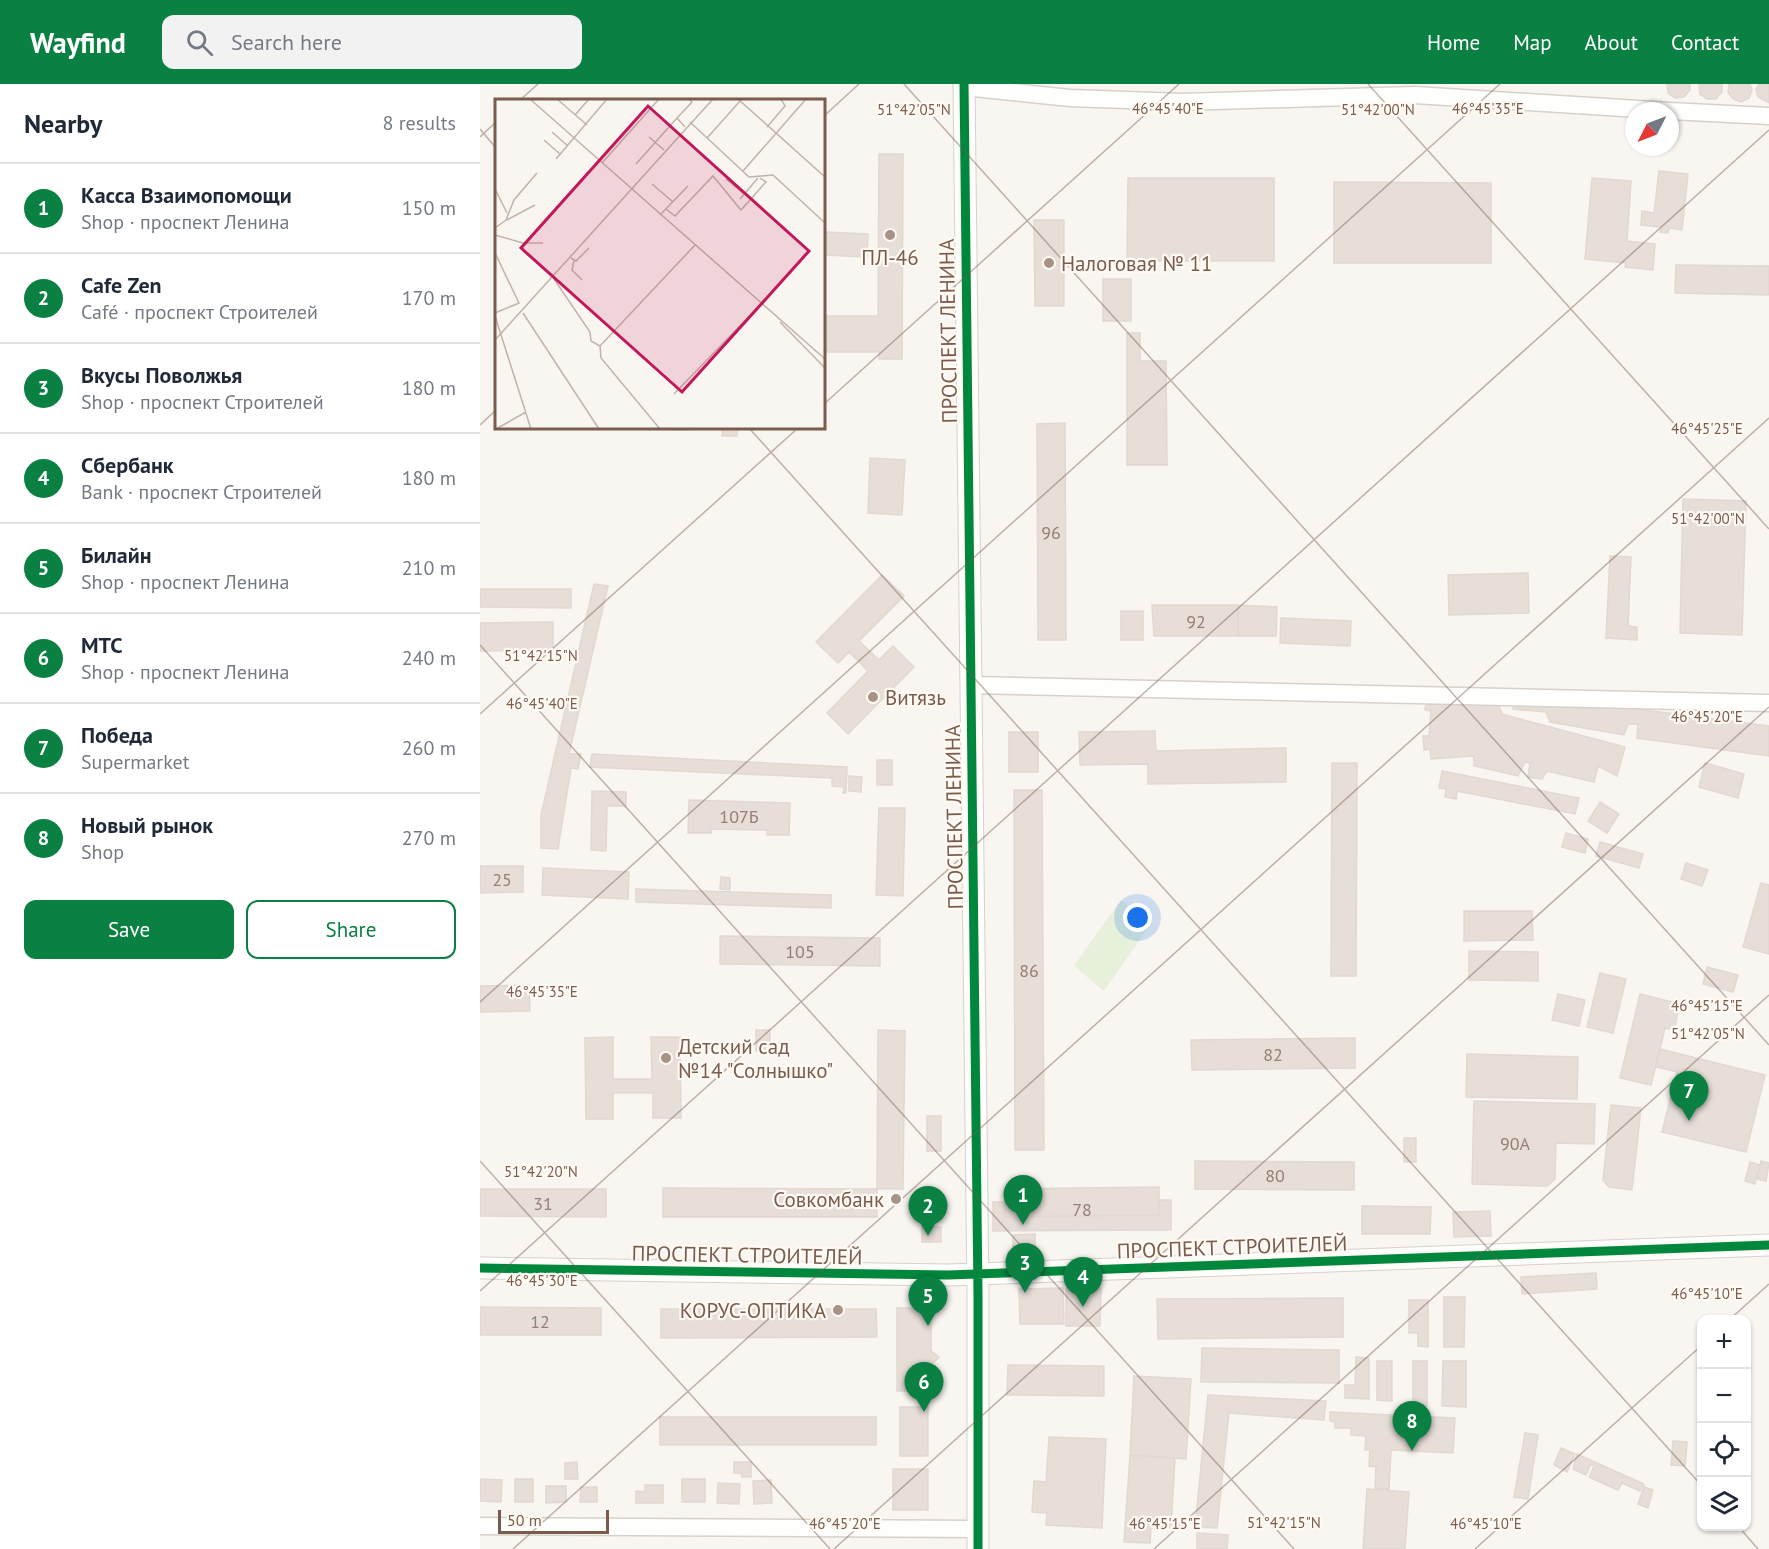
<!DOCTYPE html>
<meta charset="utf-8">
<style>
body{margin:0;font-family:"PT Sans",sans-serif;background:#f2f2f3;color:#1f2937}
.controls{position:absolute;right:18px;bottom:18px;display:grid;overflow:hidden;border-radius:12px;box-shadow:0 2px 4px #0004}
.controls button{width:54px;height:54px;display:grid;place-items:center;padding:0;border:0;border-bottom:2px solid #e0e1e3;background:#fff;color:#1f2937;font:30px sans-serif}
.compass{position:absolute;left:1145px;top:18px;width:54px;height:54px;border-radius:50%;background:#fff;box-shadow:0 2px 4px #0004;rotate:228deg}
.scale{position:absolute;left:18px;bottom:15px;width:111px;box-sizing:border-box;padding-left:6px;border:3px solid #7a5c4d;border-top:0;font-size:16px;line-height:21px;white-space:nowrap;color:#7a5c4d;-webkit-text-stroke:4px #fffaf3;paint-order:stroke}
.you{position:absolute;left:658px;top:834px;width:21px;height:21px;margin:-15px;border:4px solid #fff;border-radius:50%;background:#1a73e8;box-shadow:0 0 0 9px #1a73e833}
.badge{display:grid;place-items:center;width:39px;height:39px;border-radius:50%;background:#0b8043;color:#fff;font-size:20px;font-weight:700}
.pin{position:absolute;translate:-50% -50px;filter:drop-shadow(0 2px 3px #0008)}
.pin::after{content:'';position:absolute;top:32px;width:21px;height:18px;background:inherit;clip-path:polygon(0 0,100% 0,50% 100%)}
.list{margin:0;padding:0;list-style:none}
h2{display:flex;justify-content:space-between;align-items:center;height:78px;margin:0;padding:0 24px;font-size:26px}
h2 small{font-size:20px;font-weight:400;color:#747a83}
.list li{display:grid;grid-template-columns:39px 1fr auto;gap:18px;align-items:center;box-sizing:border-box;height:90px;padding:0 24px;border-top:2px solid #e0e1e3}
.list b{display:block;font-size:22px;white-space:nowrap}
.list p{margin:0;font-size:20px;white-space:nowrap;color:#747a83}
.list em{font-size:20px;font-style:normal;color:#747a83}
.actions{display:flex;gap:12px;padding:18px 24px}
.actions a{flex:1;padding:14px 0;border:2px solid #0b8043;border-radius:12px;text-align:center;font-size:21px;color:#0b8043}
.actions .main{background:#0b8043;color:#fff}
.icon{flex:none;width:33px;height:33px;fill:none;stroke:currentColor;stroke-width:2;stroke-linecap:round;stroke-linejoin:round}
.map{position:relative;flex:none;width:1289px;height:1465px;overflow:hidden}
header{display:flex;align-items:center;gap:36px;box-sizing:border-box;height:84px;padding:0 30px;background:#0b8043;color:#fff}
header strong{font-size:28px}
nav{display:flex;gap:33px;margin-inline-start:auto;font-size:21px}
.search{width:420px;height:54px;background:#f2f2f3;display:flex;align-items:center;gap:15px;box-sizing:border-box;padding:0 21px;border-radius:12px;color:#747a83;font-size:22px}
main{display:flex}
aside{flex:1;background:#fff}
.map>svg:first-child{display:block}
.pitch{fill:#e7f0db}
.building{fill:#e6ded7;stroke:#e2d8d2;stroke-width:1.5}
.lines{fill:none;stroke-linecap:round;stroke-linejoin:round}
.minor-casing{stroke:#d7d1cb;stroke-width:19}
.tertiary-casing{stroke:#d7d1cb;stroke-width:23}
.minor{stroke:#fefefd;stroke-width:16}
.tertiary{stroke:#fefefd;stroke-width:21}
.cycleway-casing{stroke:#fffaf3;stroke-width:13}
.cycleway{stroke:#00873e;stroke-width:9}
.ticks{fill:none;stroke:#7a5c4d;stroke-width:1.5;stroke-opacity:0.45}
.poi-dot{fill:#a69286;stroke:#fffaf3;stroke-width:2}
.labels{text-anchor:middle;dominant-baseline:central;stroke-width:4.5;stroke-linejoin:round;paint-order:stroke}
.number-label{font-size:18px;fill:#977e72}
.poi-label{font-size:21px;fill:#7a5c4d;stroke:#fffaf3;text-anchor:start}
.street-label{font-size:21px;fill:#7a5c4d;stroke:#fffaf3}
.inset-road{fill:none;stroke:#c2b3aa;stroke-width:1.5}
.view{fill:#c2185b;fill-opacity:0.15;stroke:#c2185b;stroke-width:3}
.inset-edge{fill:none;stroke:#7a5c4d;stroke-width:3}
.ticks-label{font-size:15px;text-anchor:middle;fill:#7a5c4d;stroke:#fffaf3;stroke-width:4.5;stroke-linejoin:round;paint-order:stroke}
</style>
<header>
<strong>Wayfind</strong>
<div class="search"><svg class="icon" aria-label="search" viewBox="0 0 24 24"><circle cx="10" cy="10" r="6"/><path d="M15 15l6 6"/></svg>Search here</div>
<nav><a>Home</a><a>Map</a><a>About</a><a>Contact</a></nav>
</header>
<main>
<aside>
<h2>Nearby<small>8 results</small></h2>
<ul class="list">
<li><span class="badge">1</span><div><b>Касса Взаимопомощи</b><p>Shop · проспект Ленина</p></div><em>150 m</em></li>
<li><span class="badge">2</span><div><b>Cafe Zen</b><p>Café · проспект Строителей</p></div><em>170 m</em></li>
<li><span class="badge">3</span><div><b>Вкусы Поволжья</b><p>Shop · проспект Строителей</p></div><em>180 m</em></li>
<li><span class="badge">4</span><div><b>Сбербанк</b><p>Bank · проспект Строителей</p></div><em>180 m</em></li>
<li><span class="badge">5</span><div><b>Билайн</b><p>Shop · проспект Ленина</p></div><em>210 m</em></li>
<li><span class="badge">6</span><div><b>МТС</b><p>Shop · проспект Ленина</p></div><em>240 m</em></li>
<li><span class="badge">7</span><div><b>Победа</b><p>Supermarket</p></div><em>260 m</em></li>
<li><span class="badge">8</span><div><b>Новый рынок</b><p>Shop</p></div><em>270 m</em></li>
</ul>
<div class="actions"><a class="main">Save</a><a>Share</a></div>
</aside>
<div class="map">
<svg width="1289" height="1465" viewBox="0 0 1289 1465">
<rect width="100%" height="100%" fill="#f9f5f0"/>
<path class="pitch" d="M 641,816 L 670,841 L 624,907 L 594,882 Z"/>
<path class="building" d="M 1187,0 L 1210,0 L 1210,6 L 1204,13 L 1195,14 L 1188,9 Z
M 1219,0 L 1242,0 L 1242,8 L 1236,15 L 1227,15 L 1220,10 Z
M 1249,0 L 1270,0 L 1272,6 L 1269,14 L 1261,18 L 1253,15 L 1248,8 Z
M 1279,0 L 1289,0 L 1289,19 L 1278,13 L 1276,5 Z
M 399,70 L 423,70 L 422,275 L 399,275 L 399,268 L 346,268 L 346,232 L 398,232 Z
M 1179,87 L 1208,90 L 1202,146 L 1189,144 L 1188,149 L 1180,148 L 1181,143 L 1161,141 L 1162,127 L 1174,129 Z
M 648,94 L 794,94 L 794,177 L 647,177 Z
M 1112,94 L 1151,97 L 1147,157 L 1175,160 L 1173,186 L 1145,183 L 1146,179 L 1105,175 Z
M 854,98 L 1011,99 L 1011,179 L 854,179 Z
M 554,136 L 584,136 L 584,222 L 555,222 Z
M 345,148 L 388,150 L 387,173 L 344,171 Z
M 1196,181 L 1289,182 L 1289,211 L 1195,209 Z
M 623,195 L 651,195 L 651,237 L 623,237 Z
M 647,249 L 660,249 L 660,277 L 686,277 L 687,381 L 647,381 Z
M 585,339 L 586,556 L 558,556 L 557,340 Z
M 126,344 L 209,344 L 209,346 Z
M 243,344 L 257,344 L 257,352 L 242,352 Z
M 390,374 L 425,376 L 422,431 L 388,429 Z
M 1203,415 L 1266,417 L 1262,551 L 1200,549 Z
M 1130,472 L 1151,473 L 1148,542 L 1157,543 L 1157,556 L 1126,554 Z
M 1048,489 L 1049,529 L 969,531 L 968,491 Z
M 402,491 L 424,512 L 379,557 L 399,576 L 413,562 L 434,583 L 368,650 L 347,629 L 388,587 L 369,568 L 358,579 L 336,558 Z
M 114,500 L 128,502 L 89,670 L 101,670 L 98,685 L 91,684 L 78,765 L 61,764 L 61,731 Z
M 0,505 L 91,505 L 91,524 L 0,523 Z
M 672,521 L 758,521 L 758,552 L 674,552 Z
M 758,521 L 797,523 L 796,552 L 758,552 Z
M 641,527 L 663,527 L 663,556 L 641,556 Z
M 801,534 L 871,537 L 870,562 L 800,559 Z
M 73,538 L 73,566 L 0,567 L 0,539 Z
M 1033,609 L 1289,642 L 1289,672 L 1157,654 L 1158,640 L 1148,640 L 1144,651 L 1070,638 L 1066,628 L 1033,625 Z
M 947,612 L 1019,622 L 1022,630 L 1145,663 L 1137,692 L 1118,682 L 1114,698 L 1067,687 L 1062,695 L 1048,693 L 1050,679 L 1045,678 L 1038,692 L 994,682 L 994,672 L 951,675 L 950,665 L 944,666 L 943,652 L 949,652 L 951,627 L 945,626 Z
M 675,647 L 676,667 L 806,664 L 806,698 L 668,700 L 668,680 L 600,681 L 599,648 Z
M 529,648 L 558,648 L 558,688 L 529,688 Z
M 112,670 L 367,683 L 366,709 L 363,709 L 364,703 L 352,702 L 352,694 L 110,683 Z
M 397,676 L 412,676 L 412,701 L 397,701 Z
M 852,679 L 877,679 L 876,892 L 851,892 Z
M 1225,679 L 1264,690 L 1258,714 L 1219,703 Z
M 962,687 L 1099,714 L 1095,730 L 977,707 L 976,715 L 965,713 L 966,705 L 959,704 Z
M 369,692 L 382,693 L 381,708 L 369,707 Z
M 534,706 L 562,706 L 564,1066 L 535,1066 Z
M 112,707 L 146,708 L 146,722 L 127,722 L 126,767 L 111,766 Z
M 209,716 L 310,719 L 309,751 L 287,751 L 287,746 L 231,745 L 231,749 L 208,749 Z
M 1120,718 L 1139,730 L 1127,749 L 1108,737 Z
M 399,724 L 425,724 L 423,812 L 396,811 Z
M 1086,749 L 1108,755 L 1105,769 L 1082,763 Z
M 1120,758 L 1163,770 L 1159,784 L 1116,772 Z
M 1206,779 L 1228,786 L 1222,802 L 1201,795 Z
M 0,782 L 43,782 L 43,808 L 0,809 Z
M 63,784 L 149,788 L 148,815 L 62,811 Z
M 241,793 L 250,794 L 250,806 L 240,805 Z
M 1281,799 L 1289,801 L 1289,870 L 1263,863 Z
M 156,805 L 351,811 L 351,824 L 156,818 Z
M 984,827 L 1052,827 L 1053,856 L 984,857 Z
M 240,852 L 400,854 L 400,882 L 240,880 Z
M 989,867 L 1058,868 L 1058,897 L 989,896 Z
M 1227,883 L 1258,891 L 1253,908 L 1223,900 Z
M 1120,889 L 1146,895 L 1133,949 L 1107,943 Z
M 49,901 L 50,927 L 0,928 L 0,902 Z
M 1078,910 L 1105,916 L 1099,942 L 1072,936 Z
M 1160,910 L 1200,920 L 1194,946 L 1185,944 L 1171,1001 L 1140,994 Z
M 276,946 L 290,946 L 290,967 L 276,967 Z
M 398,946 L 425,947 L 423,1105 L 397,1105 Z
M 133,953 L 133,995 L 172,995 L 171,953 L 200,953 L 201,1034 L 173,1034 L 173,1009 L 133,1009 L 133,1035 L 106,1035 L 105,954 Z
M 875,954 L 875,984 L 712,986 L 711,956 Z
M 1180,965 L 1285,991 L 1266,1068 L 1182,1048 L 1197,988 L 1176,983 Z
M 987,970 L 1098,973 L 1097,1015 L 986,1013 Z
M 994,1017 L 1115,1020 L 1114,1060 L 1076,1059 L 1075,1095 L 1067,1102 L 992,1100 Z
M 1131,1021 L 1161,1024 L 1152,1106 L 1129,1103 L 1123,1096 Z
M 447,1032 L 461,1032 L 461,1067 L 447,1067 Z
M 924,1054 L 936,1054 L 936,1078 L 924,1078 Z
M 715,1077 L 874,1078 L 874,1106 L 715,1105 Z
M 1281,1077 L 1289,1079 L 1286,1097 L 1277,1095 Z
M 1270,1078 L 1280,1081 L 1275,1100 L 1265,1097 Z
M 679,1103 L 679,1131 L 525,1133 L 525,1105 Z
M 183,1104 L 397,1105 L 397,1133 L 183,1133 Z
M 0,1105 L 126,1105 L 126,1133 L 0,1132 Z
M 679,1116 L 691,1116 L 691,1146 L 513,1147 L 513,1118 L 525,1118 L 525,1133 L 679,1131 Z
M 882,1122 L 951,1123 L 950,1150 L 882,1150 Z
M 1010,1127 L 1011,1152 L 974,1153 L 973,1128 Z
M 442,1143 L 461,1143 L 461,1158 L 442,1158 Z
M 555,1150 L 555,1162 L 533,1163 L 533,1151 Z
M 1116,1189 L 1117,1205 L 1042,1210 L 1041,1193 Z
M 583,1204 L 584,1240 L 540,1240 L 539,1205 Z
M 621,1204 L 620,1242 L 586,1242 L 586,1205 Z
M 964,1213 L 985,1213 L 984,1263 L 964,1263 Z
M 863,1214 L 863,1253 L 678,1255 L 677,1215 Z
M 929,1216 L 948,1216 L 948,1263 L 938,1262 L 938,1249 L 929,1249 Z
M 0,1223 L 121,1224 L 121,1251 L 0,1251 Z
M 417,1224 L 446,1224 L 446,1234 L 451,1240 L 451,1267 L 459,1273 L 451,1281 L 451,1299 L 445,1307 L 417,1307 Z
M 181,1225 L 396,1225 L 397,1253 L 181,1254 Z
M 722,1264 L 859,1266 L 859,1299 L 721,1298 Z
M 876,1273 L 889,1274 L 889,1315 L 865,1314 L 865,1301 L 875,1301 Z
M 897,1277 L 912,1277 L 912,1317 L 897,1316 Z
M 933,1277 L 947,1277 L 947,1322 L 933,1322 Z
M 963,1277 L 986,1277 L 986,1323 L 962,1322 Z
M 528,1281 L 624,1282 L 624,1312 L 527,1311 Z
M 654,1292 L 711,1295 L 706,1375 L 650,1371 Z
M 728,1311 L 846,1317 L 844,1336 L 749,1329 L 737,1444 L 715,1443 Z
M 420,1323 L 448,1323 L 448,1372 L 420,1372 Z
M 850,1328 L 975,1334 L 973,1369 L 911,1366 L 909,1405 L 895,1404 L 896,1383 L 889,1382 L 890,1366 L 885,1366 L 886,1352 L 871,1351 L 871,1344 L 855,1344 L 855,1338 L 850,1337 Z
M 180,1333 L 396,1333 L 396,1361 L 180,1361 Z
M 1045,1349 L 1058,1351 L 1048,1415 L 1034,1413 Z
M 569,1353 L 626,1355 L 622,1444 L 566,1441 L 567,1429 L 552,1428 L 554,1397 L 566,1398 Z
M 1193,1357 L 1207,1358 L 1205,1382 L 1191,1381 Z
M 1081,1364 L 1095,1370 L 1087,1388 L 1074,1381 Z
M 1097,1370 L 1164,1400 L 1160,1407 L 1142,1399 L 1138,1406 L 1109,1393 L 1114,1382 L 1111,1380 L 1106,1391 L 1093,1385 Z
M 650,1371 L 695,1374 L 691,1443 L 671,1441 L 670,1459 L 644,1458 Z
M 97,1378 L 98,1395 L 85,1395 L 85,1379 Z
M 254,1378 L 271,1378 L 271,1393 L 262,1393 L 261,1389 L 254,1389 Z
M 413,1385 L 448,1385 L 448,1426 L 413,1426 Z
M 0,1395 L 22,1396 L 21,1418 L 0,1417 Z
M 35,1395 L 53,1395 L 53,1418 L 35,1418 Z
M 202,1395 L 225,1395 L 225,1418 L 202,1418 Z
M 291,1396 L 292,1419 L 274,1420 L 273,1397 Z
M 238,1399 L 260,1400 L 259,1420 L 237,1419 Z
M 165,1401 L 183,1401 L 183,1419 L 156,1419 L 156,1407 L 165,1408 Z
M 66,1402 L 86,1402 L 86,1418 L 66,1419 Z
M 101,1403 L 117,1403 L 117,1418 L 100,1418 Z
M 1164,1403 L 1173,1406 L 1168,1424 L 1158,1420 Z
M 887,1405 L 929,1408 L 925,1465 L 883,1465 Z
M 717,1449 L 748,1451 L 747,1465 L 717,1465 Z"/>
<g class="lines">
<g class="minor-casing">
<path id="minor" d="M 484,3 L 590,14 L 703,18 L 935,11 L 1190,27
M 1190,27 L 1289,32
M 490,601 L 1289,619
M 0,1442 L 497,1445"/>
</g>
<g class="tertiary-casing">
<path id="tertiary" d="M 484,0 L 498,1211 L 498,1465
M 0,1184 L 468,1191 L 1289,1161"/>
</g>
<use href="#minor" class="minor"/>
<use href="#tertiary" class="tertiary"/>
<g class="cycleway-casing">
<path id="cycleway" d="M 484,0 L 498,1211 L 498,1465
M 0,1184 L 468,1191 L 1289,1161"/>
</g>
<use href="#cycleway" class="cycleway"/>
</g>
<path class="ticks" d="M 424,0 L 1289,961M 888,0 L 1289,445M 40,16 L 58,0M 344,32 L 379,0M 0,45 L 16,64M 0,53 L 16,38M 344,320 L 699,0M 0,341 L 16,326M 269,344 L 1222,1402M 0,561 L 814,1465M 0,630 L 318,344M 0,918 L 1020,0M 0,1077 L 350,1465M 0,1207 L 1289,46M 1249,1236 L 1289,1200M 1258,1442 L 1278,1465M 33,1465 L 1289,334M 354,1465 L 1289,623M 674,1465 L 1289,911M 995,1465 L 1222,1261"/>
<g class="poi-dot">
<circle cx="410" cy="151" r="6"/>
<circle cx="569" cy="179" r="6"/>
<circle cx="393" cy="613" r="6"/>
<circle cx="186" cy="974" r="6"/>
<circle cx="416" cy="1115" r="6"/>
<circle cx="358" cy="1226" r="6"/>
</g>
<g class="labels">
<g class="number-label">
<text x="571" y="448">96</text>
<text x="716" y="537">92</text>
<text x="259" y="732">107Б</text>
<text x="22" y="795">25</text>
<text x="320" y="867">105</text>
<text x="549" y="886">86</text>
<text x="793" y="970">82</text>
<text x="1035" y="1059">90А</text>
<text x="795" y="1091">80</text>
<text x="63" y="1119">31</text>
<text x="602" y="1125">78</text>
<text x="60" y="1237">12</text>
</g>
<g class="poi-label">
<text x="410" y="173" text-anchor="middle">ПЛ-46</text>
<text x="581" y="179">Налоговая № 11</text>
<text x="405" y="613">Витязь</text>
<text x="198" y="962">Детский сад<tspan x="198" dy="24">№14 "Солнышко"</tspan></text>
<text x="404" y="1115" text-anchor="end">Совкомбанк</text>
<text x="346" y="1226" text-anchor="end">КОРУС-ОПТИКА</text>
</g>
<g class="street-label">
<text transform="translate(468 247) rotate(-91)">ПРОСПЕКТ ЛЕНИНА</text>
<text transform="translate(474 733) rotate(-91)">ПРОСПЕКТ ЛЕНИНА</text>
<text transform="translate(752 1163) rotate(-2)">ПРОСПЕКТ СТРОИТЕЛЕЙ</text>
<text transform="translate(267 1171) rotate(1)">ПРОСПЕКТ СТРОИТЕЛЕЙ</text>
</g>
</g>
<g transform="translate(15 15)">
<rect width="330" height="330" fill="#f9f5f0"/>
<path class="inset-road" d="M 35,0 L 330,260M 62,0 L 92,26M 243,0 L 330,78M 80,16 L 94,0M 195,23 L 254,78 L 278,76 L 330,124M 190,28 L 182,19 L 197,3 L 194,0M 272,28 L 290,7 L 286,0M 57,33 L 73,47M 154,38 L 169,51M 212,39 L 246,1M 49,41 L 65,55M 61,60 L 112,0M 107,64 L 164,0M 141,65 L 182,19M 248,72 L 311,0M 231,80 L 249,95M 157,85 L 178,103M 0,90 L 12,114M 245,100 L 263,79M 171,110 L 180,117 L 218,77 L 246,111 L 271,83 L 265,79M 165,116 L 193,87M 12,121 L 40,106M 0,129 L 11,121 L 19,101 L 42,74M 0,136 L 28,144 L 48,144M 0,154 L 24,204 L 0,214M 76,159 L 81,162 L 94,149M 79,162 L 77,171 L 87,181M 59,180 L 95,233 L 96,242 L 105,247M 28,214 L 104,330M 0,217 L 36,330M 285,223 L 330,269M 0,241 L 218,0M 179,295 L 266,205M 1,330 L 31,313M 165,330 L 106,259 L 105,247 L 200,146"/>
<path class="view" d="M 153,7 L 314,152 L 187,293 L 26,149 Z"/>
<rect width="330" height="330" class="inset-edge"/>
</g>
<g class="ticks-label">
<text x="688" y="30">46°45'40"E</text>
<text x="1008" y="30">46°45'35"E</text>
<text x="434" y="31">51°42'05"N</text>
<text x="898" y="31">51°42'00"N</text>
<text x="1227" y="350">46°45'25"E</text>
<text x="1228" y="440">51°42'00"N</text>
<text x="61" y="577">51°42'15"N</text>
<text x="62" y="625">46°45'40"E</text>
<text x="1227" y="638">46°45'20"E</text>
<text x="62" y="913">46°45'35"E</text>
<text x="1227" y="927">46°45'15"E</text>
<text x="1228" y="955">51°42'05"N</text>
<text x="61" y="1093">51°42'20"N</text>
<text x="62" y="1202">46°45'30"E</text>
<text x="1227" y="1215">46°45'10"E</text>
<text x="804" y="1444">51°42'15"N</text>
<text x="365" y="1445">46°45'20"E</text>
<text x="685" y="1445">46°45'15"E</text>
<text x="1006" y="1445">46°45'10"E</text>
</g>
</svg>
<div class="controls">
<button>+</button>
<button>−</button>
<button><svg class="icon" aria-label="locate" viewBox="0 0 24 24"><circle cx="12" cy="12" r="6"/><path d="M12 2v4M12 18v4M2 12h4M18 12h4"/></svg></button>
<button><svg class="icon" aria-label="layers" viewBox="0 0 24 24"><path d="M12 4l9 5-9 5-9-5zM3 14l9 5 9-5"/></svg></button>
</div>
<svg class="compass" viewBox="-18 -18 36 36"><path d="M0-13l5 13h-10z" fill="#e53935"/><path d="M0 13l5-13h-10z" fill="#747a83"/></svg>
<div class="scale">50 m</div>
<div class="you"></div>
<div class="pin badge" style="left:543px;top:1141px">1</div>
<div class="pin badge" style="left:448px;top:1152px">2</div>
<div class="pin badge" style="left:545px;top:1209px">3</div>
<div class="pin badge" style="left:603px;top:1223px">4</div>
<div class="pin badge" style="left:448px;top:1242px">5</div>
<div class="pin badge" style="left:444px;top:1328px">6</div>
<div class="pin badge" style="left:1209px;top:1037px">7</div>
<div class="pin badge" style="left:932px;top:1367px">8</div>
</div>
</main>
